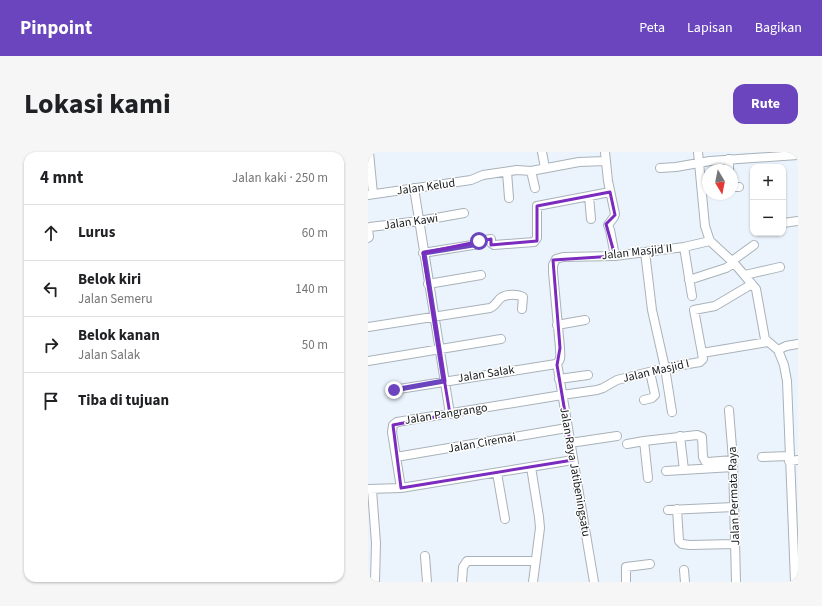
<!DOCTYPE html>
<html lang="id">
<meta charset="utf-8">
<style>
body{margin:0;font-family:"Source Sans 3",sans-serif;background:#f6f6f6;color:#202124}
.controls{position:absolute;right:12px;top:12px;display:grid;overflow:hidden;border-radius:8px;box-shadow:0 1px 3px #0004}
.controls button{width:36px;height:36px;display:grid;place-items:center;padding:0;border:0;border-bottom:1px solid #e0e0e0;background:#fff;color:#202124;font:20px sans-serif}
.compass{position:absolute;left:334px;top:12px;width:36px;height:36px;border-radius:50%;background:#fff;box-shadow:0 1px 3px #0004;rotate:170deg}
.stop{position:absolute;width:12px;height:12px;margin:-9px;border:3px solid #6a45be;border-radius:50%;background:#fff}
.stop.end{background:#6a45be;border-color:#fff;box-shadow:0 1px 4px #0008}
.list{margin:0;padding:0;list-style:none}
h2{display:flex;justify-content:space-between;align-items:center;height:52px;margin:0;padding:0 16px;font-size:17px}
h2 small{font-size:13px;font-weight:400;color:#757577}
.list li{display:grid;grid-template-columns:26px 1fr auto;gap:12px;align-items:center;box-sizing:border-box;height:56px;padding:0 16px;border-top:1px solid #e0e0e0}
.list b{display:block;font-size:15px;white-space:nowrap}
.list p{margin:0;font-size:13px;white-space:nowrap;color:#757577}
.list em{font-size:13px;font-style:normal;color:#757577}
.icon{flex:none;width:22px;height:22px;fill:none;stroke:currentColor;stroke-width:2;stroke-linecap:round;stroke-linejoin:round}
.map{position:relative;flex:none;width:430px;height:430px;overflow:hidden;border-radius:12px}
header{display:flex;align-items:center;gap:24px;box-sizing:border-box;height:56px;padding:0 20px;background:#6a45be;color:#fff}
header strong{font-size:19px}
nav{display:flex;gap:22px;margin-inline-start:auto;font-size:14px}
.intro{display:flex;align-items:center;justify-content:space-between;box-sizing:border-box;height:96px;padding:0 24px}
h1{margin:0;font-size:28px}
.button{padding:10px 18px;border-radius:12px;background:#6a45be;color:#fff;font-size:14px;font-weight:700}
main{display:flex;gap:24px;padding:0 24px}
aside{flex:1;background:#fff;border-radius:12px;box-shadow:0 1px 3px #0004}
.map>svg:first-child{display:block}
.lines{fill:none;stroke-linecap:round;stroke-linejoin:round}
.minor-casing{stroke:#a9b2b9;stroke-width:10}
.minor{stroke:#fff;stroke-width:8}
.route{stroke:#6a45be;stroke-width:5}
.marked{fill:none;stroke:#7b2cbf;stroke-width:3;stroke-linejoin:round}
.labels{text-anchor:middle;dominant-baseline:central;stroke-width:3;stroke-linejoin:round;paint-order:stroke}
.street-label{font-size:12px;fill:#131719;stroke:#fff}
</style>
<header>
<strong>Pinpoint</strong>
<nav><a>Peta</a><a>Lapisan</a><a>Bagikan</a></nav>
</header>
<div class="intro"><h1>Lokasi kami</h1><a class="button">Rute</a></div>
<main>
<aside>
<h2>4 mnt<small>Jalan kaki · 250 m</small></h2>
<ul class="list">
<li><svg class="icon" aria-label="ahead" viewBox="0 0 24 24"><path d="M12 20V5M6 11l6-6 6 6"/></svg><div><b>Lurus</b></div><em>60 m</em></li>
<li><svg class="icon" aria-label="left" viewBox="0 0 24 24"><path d="M17 20v-9H6M10 6l-5 5 5 5"/></svg><div><b>Belok kiri</b><p>Jalan Semeru</p></div><em>140 m</em></li>
<li><svg class="icon" aria-label="right" viewBox="0 0 24 24"><path d="M7 20v-9h11M14 6l5 5-5 5"/></svg><div><b>Belok kanan</b><p>Jalan Salak</p></div><em>50 m</em></li>
<li><svg class="icon" aria-label="arrive" viewBox="0 0 24 24"><path d="M6 21V4h12l-3 4 3 4H6"/></svg><div><b>Tiba di tujuan</b></div></li>
</ul>
</aside>
<div class="map">
<svg width="430" height="430" viewBox="0 0 430 430">
<rect width="100%" height="100%" fill="#ebf4fc"/>
<g class="lines">
<g class="minor-casing">
<path id="minor" d="M 1,0 L 5,42
M 174,0 L 177,16
M 237,0 L 240,29 L 247,62 L 246,65 L 240,73 L 242,78 L 247,104
M 330,0 L 337,74 L 342,89 L 366,111 L 388,137 L 397,187 L 410,198 L 416,213 L 419,229 L 427,430
M 361,7 L 361,18
M 292,16 L 308,15 L 342,9 L 430,3
M 163,19 L 167,36
M 139,20 L 141,46
M 364,35 L 371,35
M 46,36 L 82,262
M 0,43 L 103,28 L 115,23 L 149,18 L 163,19 L 211,10 L 237,9
M 221,44 L 223,67
M 415,71 L 430,69
M 0,86 L 1,85 L 0,76 L 2,75 L 51,69 L 96,61
M 316,95 L 324,144
M 277,100 L 284,158 L 297,216 L 304,260
M 55,101 L 111,92 L 111,89 L 123,87 L 123,91 L 126,93 L 166,90 L 169,86 L 169,54 L 242,40
M 364,109 L 386,93
M 377,123 L 412,115
M 321,128 L 358,116 L 366,111
M 60,132 L 113,123
M 189,173 L 217,168
M 0,175 L 122,156 C 128,154 129,148 134,145 C 140,142 150,142 155,145 L 154,157
M 410,198 L 418,194 L 430,192
M 334,201 L 400,190
M 0,209 L 133,187
M 189,211 L 226,430
M 191,227 L 220,223
M 25,238 L 188,212 C 194,208 192,203 192,196 L 185,120 L 185,113 L 188,107 L 195,105 L 247,104 L 316,95 L 342,89
M 276,248 L 284,246 L 287,243 L 282,220
M 361,258 L 365,308 L 368,430
M 312,284 L 316,318
M 276,289 L 280,326
M 202,291 L 249,284
M 259,292 L 276,289 L 329,283 L 334,285 L 335,305 L 337,309 L 340,310 L 365,308
M 28,305 L 199,276
M 394,305 L 421,304
M 421,309 L 430,308
M 163,315 L 171,365 L 172,376 L 165,430
M 298,319 L 365,315
M 129,321 L 137,367
M 33,336 L 24,280 L 25,273 L 29,270 L 194,243 L 229,238 L 235,236 L 249,228 L 297,216 L 332,210 L 335,207 L 334,201 L 326,158 L 347,154 L 384,132
M 0,337 L 33,336 L 205,308
M 4,338 L 8,391 L 7,430
M 309,357 L 311,389 L 314,392 L 322,393 L 367,392
M 300,358 L 366,355
M 57,404 L 59,430
M 316,418 L 317,430
M 94,430 L 95,415 L 99,409 L 167,409
M 258,430 L 258,415 L 282,412"/>
</g>
<use href="#minor" class="minor"/>
</g>
<g class="lines">
<path class="route" d="M 26,238 L 76,229 L 56,101 L 111,92 L 111,89"/>
</g>
<path class="marked" d="M 242,40 L 247,63 L 238,72 L 247,104 L 185,108 L 192,196 L 189,213 L 205,308 L 33,336 L 25,273 L 82,262 L 55,101 L 123,87 L 123,93 L 169,89 L 169,54 Z"/>
<g class="labels">
<g class="street-label">
<text transform="translate(58 35) rotate(-8)">Jalan Kelud</text>
<text transform="translate(43 70) rotate(-8)">Jalan Kawi</text>
<text transform="translate(269 100) rotate(-6)">Jalan Masjid II</text>
<text transform="translate(288 219) rotate(-13)">Jalan Masjid I</text>
<text transform="translate(118 222) rotate(-9)">Jalan Salak</text>
<text transform="translate(78 262) rotate(-9)">Jalan Pangrango</text>
<text transform="translate(114 291) rotate(-10)">Jalan Ciremai</text>
<text transform="translate(207 320) rotate(80)">Jalan Raya Jatibeningsatu</text>
<text transform="translate(366 344) rotate(-92)">Jalan Permata Raya</text>
</g>
</g>
</svg>
<div class="controls">
<button>+</button>
<button>−</button>
</div>
<svg class="compass" viewBox="-18 -18 36 36"><path d="M0-13l5 13h-10z" fill="#e53935"/><path d="M0 13l5-13h-10z" fill="#757577"/></svg>
<div class="stop" style="left:111px;top:89px"></div>
<div class="stop end" style="left:26px;top:238px"></div>
</div>
</main>
